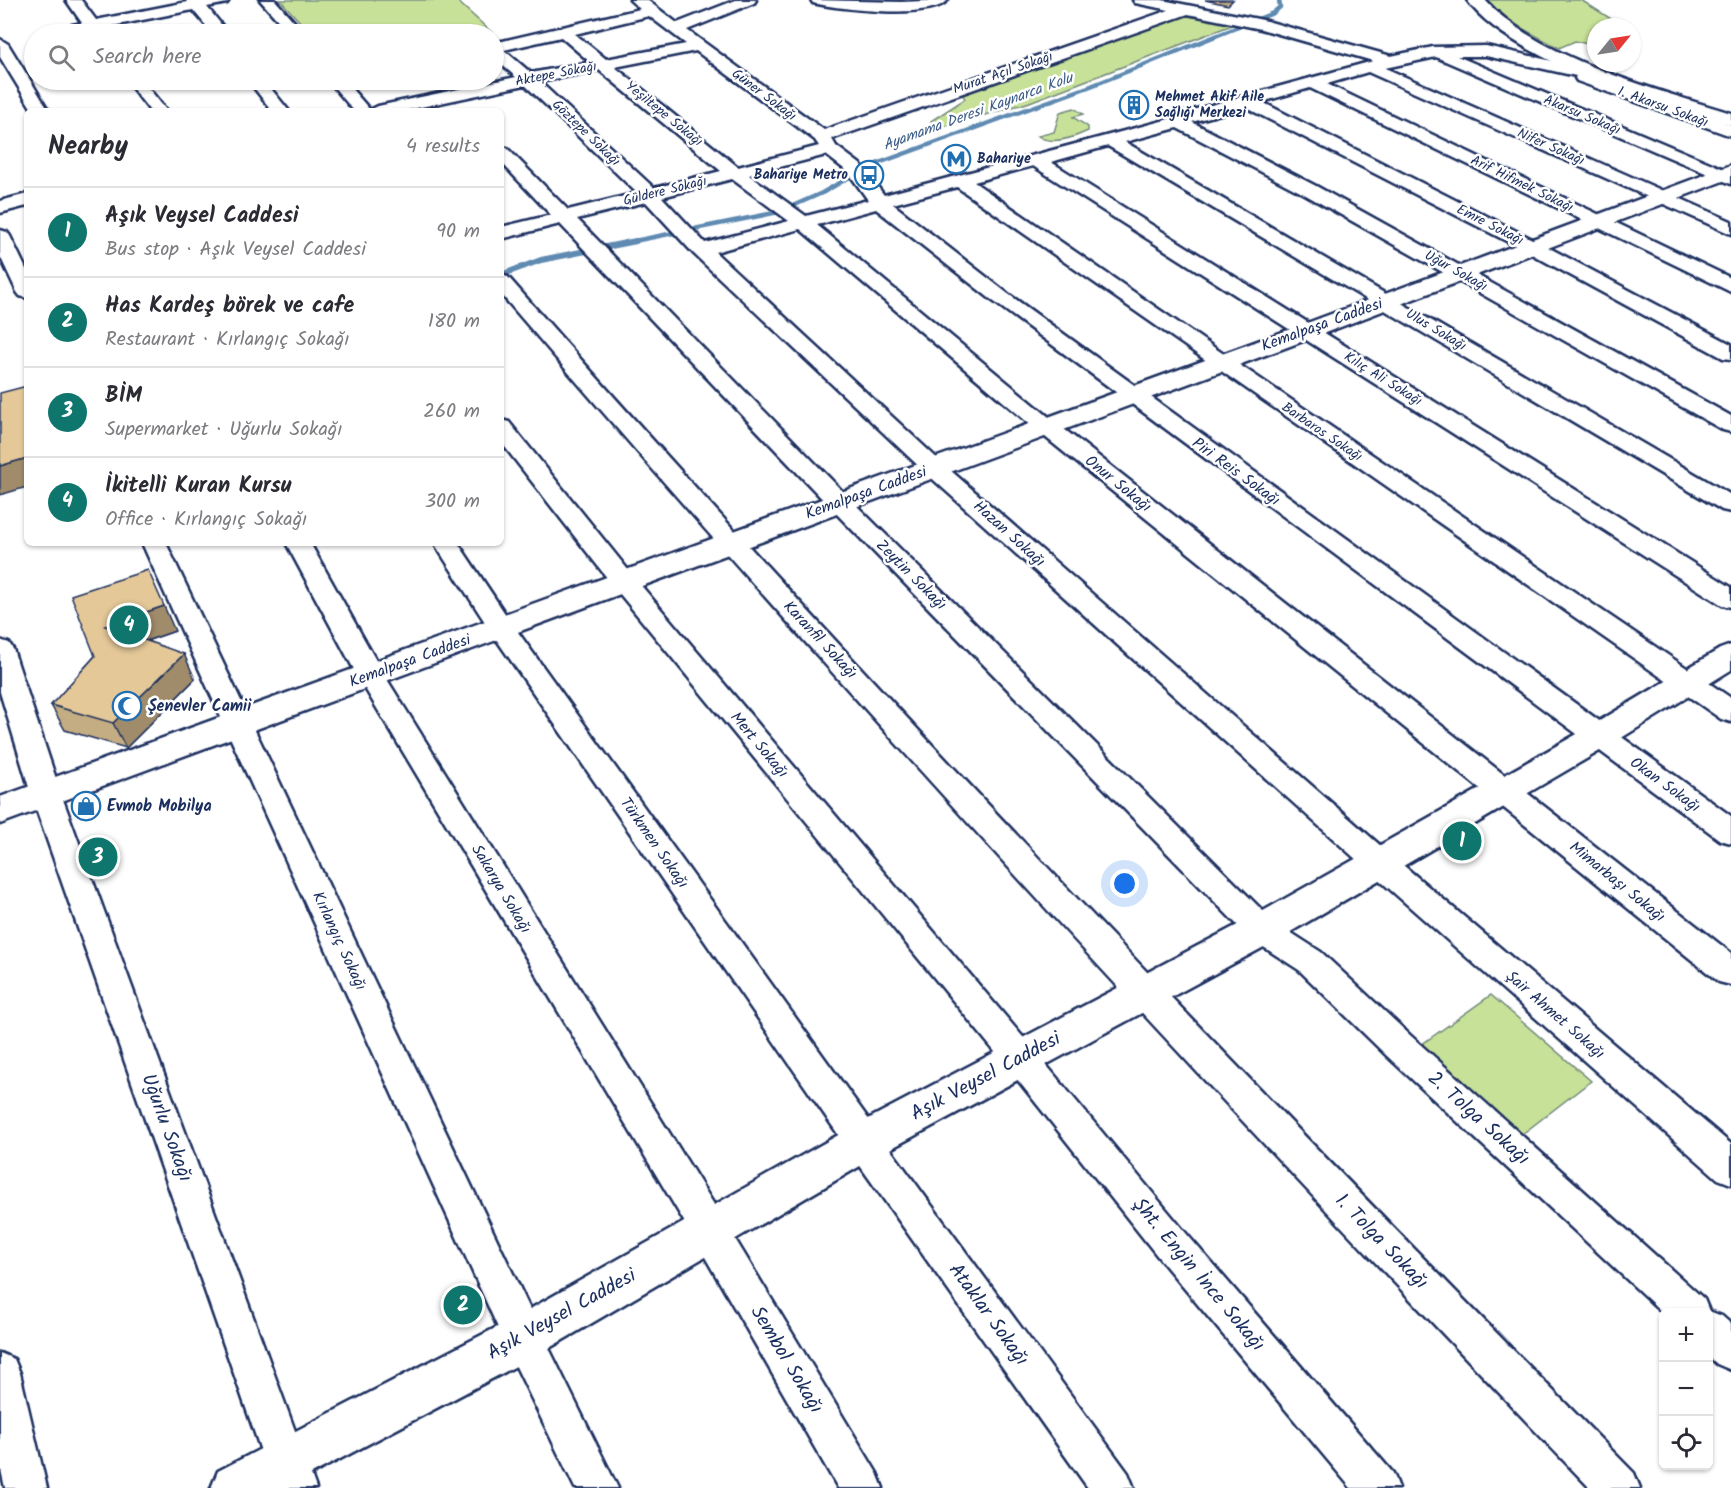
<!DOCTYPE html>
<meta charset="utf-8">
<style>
body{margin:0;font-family:Kalam,sans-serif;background:#f2f2f3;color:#2b2b33}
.controls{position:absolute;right:18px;bottom:18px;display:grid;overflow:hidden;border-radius:9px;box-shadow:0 2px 4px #0004}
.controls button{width:54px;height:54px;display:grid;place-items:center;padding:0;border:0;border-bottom:2px solid #e1e1e2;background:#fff;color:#2b2b33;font:30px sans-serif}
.compass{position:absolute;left:1587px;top:18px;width:54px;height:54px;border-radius:50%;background:#fff;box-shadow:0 2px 4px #0004;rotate:60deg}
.you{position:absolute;left:1125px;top:884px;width:21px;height:21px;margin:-15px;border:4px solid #fff;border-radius:50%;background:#1a73e8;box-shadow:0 0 0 9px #1a73e833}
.badge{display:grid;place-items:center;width:39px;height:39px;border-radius:50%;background:#0f766e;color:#fff;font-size:20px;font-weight:700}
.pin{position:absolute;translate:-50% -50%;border:3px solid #fff;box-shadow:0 2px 6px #0006}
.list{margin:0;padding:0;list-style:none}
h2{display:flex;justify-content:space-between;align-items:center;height:78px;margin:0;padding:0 24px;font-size:26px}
h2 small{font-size:20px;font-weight:400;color:#7c7c81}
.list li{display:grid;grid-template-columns:39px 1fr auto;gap:18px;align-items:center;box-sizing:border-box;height:90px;padding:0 24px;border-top:2px solid #e1e1e2}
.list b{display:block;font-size:22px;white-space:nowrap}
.list p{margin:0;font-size:20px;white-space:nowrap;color:#7c7c81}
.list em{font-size:20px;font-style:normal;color:#7c7c81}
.icon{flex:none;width:33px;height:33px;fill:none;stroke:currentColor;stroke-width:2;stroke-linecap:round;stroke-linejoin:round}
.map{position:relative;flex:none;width:1731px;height:1488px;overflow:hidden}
.search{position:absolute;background:#fff;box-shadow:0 2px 4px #0004;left:24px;top:24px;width:480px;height:66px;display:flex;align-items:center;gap:15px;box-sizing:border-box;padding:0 21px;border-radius:33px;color:#7c7c81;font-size:22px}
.panel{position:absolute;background:#fff;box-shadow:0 2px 4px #0004;left:24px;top:108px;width:480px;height:438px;border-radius:9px}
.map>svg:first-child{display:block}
.green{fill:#c7e198;stroke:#71887b;stroke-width:1.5}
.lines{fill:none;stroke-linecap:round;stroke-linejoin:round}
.stream-far1{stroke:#5e8ab2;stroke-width:4.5}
.stream{stroke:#5e8ab2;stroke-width:6}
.street-casing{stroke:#1b2f5e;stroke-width:5}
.secondary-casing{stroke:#1b2f5e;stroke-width:5}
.primary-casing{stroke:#1b2f5e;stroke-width:5}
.street{fill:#fff;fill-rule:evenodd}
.secondary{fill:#fff;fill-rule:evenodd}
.primary{fill:#fff;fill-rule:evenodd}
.wall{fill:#c4ac83;stroke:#1b2f5e;stroke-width:1.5}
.shaded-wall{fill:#a08c6a;stroke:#1b2f5e;stroke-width:1.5}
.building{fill:#e4c898;stroke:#1b2f5e;stroke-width:1.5}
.labels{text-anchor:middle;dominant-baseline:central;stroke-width:5;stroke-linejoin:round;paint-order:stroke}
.far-street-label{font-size:14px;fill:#1b2f5e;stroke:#fff}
.far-poi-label{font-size:14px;font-weight:bold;fill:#1b2f5e;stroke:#fff;text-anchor:start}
.far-water-label{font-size:15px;font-style:italic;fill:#3c5d88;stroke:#fff}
.street-label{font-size:16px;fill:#1b2f5e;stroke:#fff}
.poi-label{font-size:16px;font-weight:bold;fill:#1b2f5e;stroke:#fff;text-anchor:start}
.near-street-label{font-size:20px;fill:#1b2f5e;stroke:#fff}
</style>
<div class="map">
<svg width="1731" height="1488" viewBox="0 0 1731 1488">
<rect width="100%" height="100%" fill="#fff"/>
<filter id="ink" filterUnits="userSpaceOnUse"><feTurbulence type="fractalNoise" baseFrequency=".0167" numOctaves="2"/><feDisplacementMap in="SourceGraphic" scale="12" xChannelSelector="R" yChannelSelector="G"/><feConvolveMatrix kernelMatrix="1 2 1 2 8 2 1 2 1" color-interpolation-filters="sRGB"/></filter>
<g filter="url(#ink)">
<path class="green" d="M 280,0 L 456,0 L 500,40 L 494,41 L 494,34 L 414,34 L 408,28 L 381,34 L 311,34 Z
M 1482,0 L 1581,0 L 1624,27 L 1596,27 L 1596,46 L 1575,41 L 1559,48 L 1490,11 Z
M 1176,15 L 1240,22 L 1027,103 L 943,127 L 931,121 L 965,99 L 961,92 Z
M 1074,108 L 1083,114 L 1073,117 L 1088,127 L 1088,131 C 1073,138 1052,146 1038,136 L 1054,132 L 1060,112 Z
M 1491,995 L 1591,1081 L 1521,1135 L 1422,1044 Z"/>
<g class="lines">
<path class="stream-far1" d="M 629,242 L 779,212 L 822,193 L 865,168 L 1091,86 L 1273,13 L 1280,7 L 1279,0"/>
<path class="stream" d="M 501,275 L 541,260 L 636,241"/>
<g class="street-casing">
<path id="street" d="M 66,0 L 81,0 L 96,20 L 187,2 L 186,0 L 229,0 L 227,3 L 207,7 L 229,34 L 213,34 L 193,10 L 102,28 L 106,34 L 91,34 L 88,31 L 68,34 L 40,34 L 42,31 L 82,23 Z
M 260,0 L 275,0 L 305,34 L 290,34 Z
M 630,0 L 647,0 L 677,23 L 736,0 L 756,0 L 754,3 L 687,30 L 824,130 L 1169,10 L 1135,3 L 1133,0 L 1162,0 L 1263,20 L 1391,56 L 1433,47 L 1486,46 L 1610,74 L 1612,77 L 1607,81 L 1731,125 L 1731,136 L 1577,81 L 1575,78 L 1576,76 L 1486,56 L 1457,56 L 1731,172 L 1731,184 L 1436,57 L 1385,68 L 1731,221 L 1731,234 L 1368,72 L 1327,84 L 1731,278 L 1731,292 L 1310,88 L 1262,102 L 1538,242 L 1731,344 L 1731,359 L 1723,358 L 1524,250 L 1245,107 L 1192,122 L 1316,186 L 1731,416 L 1731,432 L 1723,430 L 1304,194 L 1177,128 L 1125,142 L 1731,495 L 1731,512 L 1722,510 L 1108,146 L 1051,162 L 1731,587 L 1731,607 L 1722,605 L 1033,166 L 974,182 L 1228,357 L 1731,698 L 1731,722 L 1721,719 L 957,187 L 893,204 L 1007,293 L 1731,816 L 1731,843 L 1720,840 L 993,301 L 876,209 L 817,225 L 1055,422 L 1731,953 L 1731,985 L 1719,982 L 1039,432 L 800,229 L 715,252 L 942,463 L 1390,854 L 1731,1144 L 1731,1184 L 1718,1179 L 1368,870 L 926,473 L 694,254 L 646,202 L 577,219 L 849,498 L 1273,921 L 1321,952 L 1411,1036 L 1704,1299 L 1709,1311 L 1722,1316 L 1731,1324 L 1731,1370 L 1717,1364 L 1708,1356 L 1708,1312 L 1664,1314 L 1387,1056 L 1299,970 L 1251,939 L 831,508 L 560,224 L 501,239 L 501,227 L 551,215 L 501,162 L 501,147 L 507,148 L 568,210 L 637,193 L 525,85 L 402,111 L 354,111 L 328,80 L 344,80 L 370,110 L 378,106 L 516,77 L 494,58 L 494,43 L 640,9 ZM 1188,14 L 1261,29 L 1373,61 L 1182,113 L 1173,118 L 884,195 L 860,164 L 836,146 L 832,139 ZM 649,16 L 686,44 L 606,59 L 575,34 ZM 561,37 L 590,62 L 531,73 L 504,50 ZM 696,51 L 815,140 L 819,146 L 738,167 L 615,67 ZM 599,70 L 721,171 L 654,188 L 540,82 ZM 826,155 L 848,172 L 868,200 L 806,216 L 749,175 ZM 732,179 L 789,221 L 705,243 L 662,197 Z
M 811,0 L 901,2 L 948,0 C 931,20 838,9 813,3 Z
M 0,39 L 8,44 L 49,111 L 33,111 L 0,57 Z
M 126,80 L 142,80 L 167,111 L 150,111 Z
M 248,80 L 264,80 L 289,111 L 272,111 Z
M 27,194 L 27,206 L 0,213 L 0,201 Z
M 0,230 L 7,232 L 10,236 L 27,271 L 27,298 L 20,296 L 17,292 L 0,256 Z
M 501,275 L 508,277 C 869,689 1250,1083 1634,1473 L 1640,1488 L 1590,1488 C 1217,1099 851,703 501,294 Z
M 501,420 L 509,422 L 633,576 L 1033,1049 L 1185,1232 L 1393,1473 L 1399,1488 L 1351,1488 L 1159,1258 L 1009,1069 L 615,588 L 501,442 Z
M 142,543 L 166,543 L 537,1324 L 618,1488 L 575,1488 L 509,1352 Z
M 286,543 L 310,543 L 383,673 L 723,1219 L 877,1473 L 883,1488 L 838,1488 L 697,1243 L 357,675 Z
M 434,543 L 458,543 L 510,621 L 877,1131 L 1128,1473 L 1134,1488 L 1088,1488 L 851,1153 L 492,633 Z
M 0,640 L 9,643 L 13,649 L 61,794 L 316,1488 L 274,1488 L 31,794 L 0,692 Z
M 0,1353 L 14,1359 L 20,1373 L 47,1488 L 5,1488 L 0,1465 Z"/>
</g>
<g class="secondary-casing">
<path id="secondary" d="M 1731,165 L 1731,178 L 1317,336 L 0,824 L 0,797 L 1299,326 Z
M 1731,645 L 1731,670 L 1610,745 L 1275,941 L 879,1155 L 539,1354 L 285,1488 L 211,1488 L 218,1471 L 507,1322 L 849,1129 L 1249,919 L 1586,729 L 1720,649 Z"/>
</g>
<g class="primary-casing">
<path id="primary" d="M 1467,0 L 1485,0 C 1537,58 1657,90 1731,113 L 1731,125 C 1662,108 1508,58 1467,0 Z"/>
</g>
<use href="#street" class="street"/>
<use href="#secondary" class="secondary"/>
<use href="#primary" class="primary"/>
</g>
<path class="wall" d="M 1205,0 L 1233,0 L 1228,5 Z
M 175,631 L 146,641 L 195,679 L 126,748 L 65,730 L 51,705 L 95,656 Z"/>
<path class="shaded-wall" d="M 27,458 L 27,487 L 0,495 L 0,466 Z
M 164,606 L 175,631 L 117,651 L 105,626 Z
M 184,654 L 195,679 L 126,748 L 113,723 Z"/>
<path class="building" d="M 27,386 L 27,458 L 0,466 L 0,393 Z
M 148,570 L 164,606 L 105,626 L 184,654 L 113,723 L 51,705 L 95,656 L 71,595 Z"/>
</g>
<defs>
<g id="building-ring" transform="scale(1.5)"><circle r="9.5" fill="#fff" stroke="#1f6fb2" stroke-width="1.5"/><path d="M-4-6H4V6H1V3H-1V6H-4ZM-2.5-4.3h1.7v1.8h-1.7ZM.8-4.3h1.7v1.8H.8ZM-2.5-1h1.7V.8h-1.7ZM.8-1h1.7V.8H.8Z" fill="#1f6fb2"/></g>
<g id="metro-ring" transform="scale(1.5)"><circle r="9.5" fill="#fff" stroke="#1f6fb2" stroke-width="1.5"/><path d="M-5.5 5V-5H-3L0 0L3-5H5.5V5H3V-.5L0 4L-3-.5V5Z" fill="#1f6fb2"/></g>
<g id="bus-ring" transform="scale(1.5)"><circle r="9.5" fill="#fff" stroke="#1f6fb2" stroke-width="1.5"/><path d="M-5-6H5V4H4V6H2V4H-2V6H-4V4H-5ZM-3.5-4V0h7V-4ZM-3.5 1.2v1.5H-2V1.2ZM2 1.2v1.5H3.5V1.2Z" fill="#1f6fb2"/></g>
<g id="mosque-ring" transform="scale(1.5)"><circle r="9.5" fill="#fff" stroke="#1f6fb2" stroke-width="1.5"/><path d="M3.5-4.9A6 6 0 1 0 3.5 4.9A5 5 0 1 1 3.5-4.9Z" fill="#1f6fb2"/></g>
<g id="shop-ring" transform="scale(1.5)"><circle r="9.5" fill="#fff" stroke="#1f6fb2" stroke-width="1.5"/><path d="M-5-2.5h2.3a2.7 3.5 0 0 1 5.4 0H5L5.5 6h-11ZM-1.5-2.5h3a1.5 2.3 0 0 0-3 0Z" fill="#1f6fb2"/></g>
</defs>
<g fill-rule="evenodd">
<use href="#building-ring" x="1134" y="105"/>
<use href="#metro-ring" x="956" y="159"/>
<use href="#bus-ring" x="869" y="175"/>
<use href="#mosque-ring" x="127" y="706"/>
<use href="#shop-ring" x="86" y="806"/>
</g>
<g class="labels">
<g class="far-street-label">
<text transform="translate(1003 73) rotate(-19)">Murat Açıl Sokağı</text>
<text transform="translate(556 74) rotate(-11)">Aktepe Sokağı</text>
<text transform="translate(764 95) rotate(37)">Güner Sokağı</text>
<text transform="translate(1663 107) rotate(20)">1. Akarsu Sokağı</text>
<text transform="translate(664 114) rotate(39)">Yeşiltepe Sokağı</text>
<text transform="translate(1582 115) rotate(23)">Akarsu Sokağı</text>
<text transform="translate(586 133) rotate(44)">Göztepe Sokağı</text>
<text transform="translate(1551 147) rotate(24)">Nifer Sokağı</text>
<text transform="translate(1522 184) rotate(26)">Arif Hifmek Sokağı</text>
<text transform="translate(665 191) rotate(-14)">Güldere Sokağı</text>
<text transform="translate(1490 225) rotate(27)">Emre Sokağı</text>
<text transform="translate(1456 271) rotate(29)">Uğur Sokağı</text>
<text transform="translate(1436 330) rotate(31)">Ulus Sokağı</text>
<text transform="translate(1383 379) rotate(32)">Kılıç Ali Sokağı</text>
<text transform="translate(1322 432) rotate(34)">Barbaros Sokağı</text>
</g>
<g class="far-poi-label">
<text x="1155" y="97">Mehmet Akif Aile<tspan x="1155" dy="16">Sağlığı Merkezi</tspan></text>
<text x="977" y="159">Bahariye</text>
<text x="848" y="175" text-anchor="end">Bahariye Metro</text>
</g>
<g class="far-water-label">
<text transform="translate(978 112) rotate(-20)">Ayamama Deresi Kaynarca Kolu</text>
</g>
<g class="street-label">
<text transform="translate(1322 325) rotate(-20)">Kemalpaşa Caddesi</text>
<text transform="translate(1236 472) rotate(36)">Piri Reis Sokağı</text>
<text transform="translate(1118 484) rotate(39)">Onur Sokağı</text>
<text transform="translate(866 493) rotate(-20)">Kemalpaşa Caddesi</text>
<text transform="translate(1009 534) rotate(42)">Hazan Sokağı</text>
<text transform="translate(911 575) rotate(45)">Zeytin Sokağı</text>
<text transform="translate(820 640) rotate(47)">Karanfil Sokağı</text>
<text transform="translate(410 661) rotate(-20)">Kemalpaşa Caddesi</text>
<text transform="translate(759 745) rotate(50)">Mert Sokağı</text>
<text transform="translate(1665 785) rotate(36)">Okan Sokağı</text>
<text transform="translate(654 843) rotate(55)">Türkmen Sokağı</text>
<text transform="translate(1617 882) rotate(39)">Mimarbaşı Sokağı</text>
<text transform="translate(501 889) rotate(59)">Sakarya Sokağı</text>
<text transform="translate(339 941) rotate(65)">Kırlangıç Sokağı</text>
<text transform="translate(1555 1015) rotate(41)">Şair Ahmet Sokağı</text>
</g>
<g class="poi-label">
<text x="148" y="706">Şenevler Camii</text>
<text x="107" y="806">Evmob Mobilya</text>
</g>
<g class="near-street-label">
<text transform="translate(986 1077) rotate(-28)">Aşık Veysel Caddesi</text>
<text transform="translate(1478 1119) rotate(42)">2. Tolga Sokağı</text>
<text transform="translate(166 1128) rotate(70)">Uğurlu Sokağı</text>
<text transform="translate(1381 1242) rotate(46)">1. Tolga Sokağı</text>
<text transform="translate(1198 1275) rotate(50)">Şht. Engin İnce Sokağı</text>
<text transform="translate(562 1315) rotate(-29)">Aşık Veysel Caddesi</text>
<text transform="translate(988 1315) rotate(54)">Ataklar Sokağı</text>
<text transform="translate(786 1360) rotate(59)">Sembol Sokağı</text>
</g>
</g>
</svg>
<div class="controls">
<button>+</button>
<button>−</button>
<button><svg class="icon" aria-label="locate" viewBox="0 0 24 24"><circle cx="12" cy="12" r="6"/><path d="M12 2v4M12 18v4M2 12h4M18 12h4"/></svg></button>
</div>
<svg class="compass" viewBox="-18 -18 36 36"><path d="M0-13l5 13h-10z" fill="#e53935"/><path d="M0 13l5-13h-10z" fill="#7c7c81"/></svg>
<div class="you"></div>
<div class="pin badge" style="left:1462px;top:841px">1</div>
<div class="pin badge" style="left:463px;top:1305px">2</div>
<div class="pin badge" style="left:98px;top:857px">3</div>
<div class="pin badge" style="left:129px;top:625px">4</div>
<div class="search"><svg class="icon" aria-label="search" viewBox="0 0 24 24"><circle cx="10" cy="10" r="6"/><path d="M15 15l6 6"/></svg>Search here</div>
<section class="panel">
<h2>Nearby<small>4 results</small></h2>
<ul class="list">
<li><span class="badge">1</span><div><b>Aşık Veysel Caddesi</b><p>Bus stop · Aşık Veysel Caddesi</p></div><em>90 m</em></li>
<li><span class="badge">2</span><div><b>Has Kardeş börek ve cafe</b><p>Restaurant · Kırlangıç Sokağı</p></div><em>180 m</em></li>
<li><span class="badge">3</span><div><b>BİM</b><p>Supermarket · Uğurlu Sokağı</p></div><em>260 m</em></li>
<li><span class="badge">4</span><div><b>İkitelli Kuran Kursu</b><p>Office · Kırlangıç Sokağı</p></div><em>300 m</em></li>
</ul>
</section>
</div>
